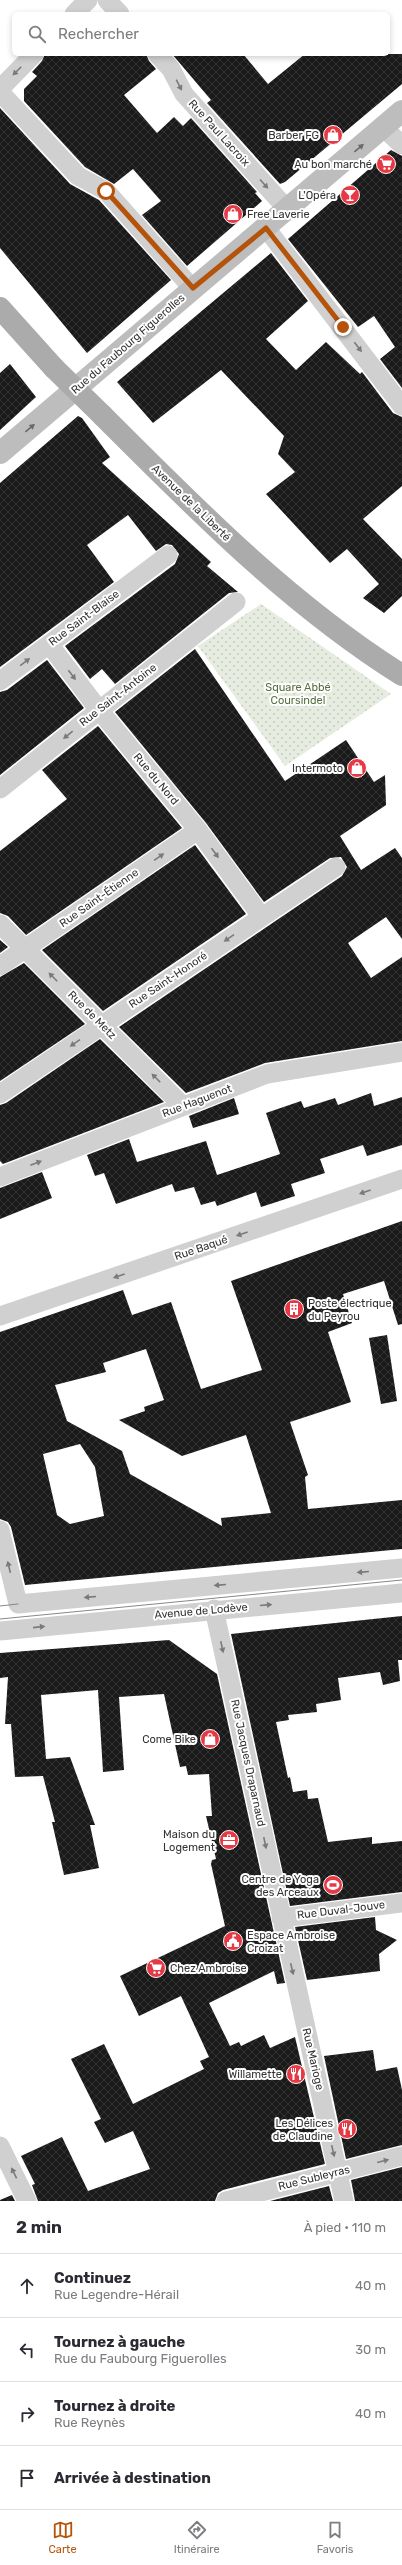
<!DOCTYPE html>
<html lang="fr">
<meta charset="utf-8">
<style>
body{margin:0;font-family:Rubik,sans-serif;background:#f7f7f7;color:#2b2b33}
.stop{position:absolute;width:12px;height:12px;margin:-9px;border:3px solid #b45309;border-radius:50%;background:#fff}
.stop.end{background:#b45309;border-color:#fff;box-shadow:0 1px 4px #0008}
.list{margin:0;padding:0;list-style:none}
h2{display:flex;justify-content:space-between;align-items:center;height:52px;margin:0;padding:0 16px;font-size:17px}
h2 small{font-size:13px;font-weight:400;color:#7c7c81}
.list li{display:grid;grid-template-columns:26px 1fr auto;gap:12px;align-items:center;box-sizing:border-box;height:64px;padding:0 16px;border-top:1px solid #e1e1e2}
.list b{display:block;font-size:15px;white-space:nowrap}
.list p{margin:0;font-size:13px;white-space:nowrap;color:#7c7c81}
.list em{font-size:13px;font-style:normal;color:#7c7c81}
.icon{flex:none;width:22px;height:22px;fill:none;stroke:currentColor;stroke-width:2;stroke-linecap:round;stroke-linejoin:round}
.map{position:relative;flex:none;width:402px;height:2201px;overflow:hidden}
.search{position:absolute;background:#fff;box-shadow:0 2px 6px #0003;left:12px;right:12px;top:12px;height:44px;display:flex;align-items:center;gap:10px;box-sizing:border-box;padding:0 14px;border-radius:6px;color:#7c7c81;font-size:15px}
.sheet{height:308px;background:#fff}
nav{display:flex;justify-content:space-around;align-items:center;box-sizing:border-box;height:56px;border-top:1px solid #e1e1e2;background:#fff;font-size:11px;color:#7c7c81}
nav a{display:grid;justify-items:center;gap:2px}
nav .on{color:#b45309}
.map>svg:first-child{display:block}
.park{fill:url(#park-dots)}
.building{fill:url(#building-cross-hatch);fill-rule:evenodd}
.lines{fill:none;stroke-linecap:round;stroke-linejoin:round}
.street{stroke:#d0d0d0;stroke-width:19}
.secondary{stroke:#bdbdbd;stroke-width:22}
.primary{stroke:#ababab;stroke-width:22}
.tram{stroke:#888;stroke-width:1}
.primary-bridge{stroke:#ababab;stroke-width:22}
.oneway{fill:#7a7a7a}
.oneway2{fill:#6a6a6a}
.route{stroke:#b45309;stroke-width:5}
.labels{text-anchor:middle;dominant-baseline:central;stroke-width:4;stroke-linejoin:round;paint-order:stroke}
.street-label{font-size:11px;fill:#333;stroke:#fff}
.poi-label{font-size:11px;fill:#333;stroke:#fff;text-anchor:end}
.park-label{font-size:11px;fill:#56703f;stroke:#fff}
</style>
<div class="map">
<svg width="402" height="2201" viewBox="0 0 402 2201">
<defs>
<pattern id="park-dots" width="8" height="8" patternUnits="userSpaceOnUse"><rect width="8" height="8" fill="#e6ecdf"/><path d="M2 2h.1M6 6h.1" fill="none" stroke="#c6cbc0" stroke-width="1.8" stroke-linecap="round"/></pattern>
<pattern id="building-cross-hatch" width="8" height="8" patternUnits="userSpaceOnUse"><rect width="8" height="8" fill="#1a1a1a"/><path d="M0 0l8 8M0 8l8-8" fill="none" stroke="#333"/></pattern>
</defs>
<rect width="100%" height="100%" fill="#fff"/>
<path class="park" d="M 261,604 L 391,694 L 285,766 L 198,646 Z"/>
<path class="building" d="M 45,54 L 146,54 L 149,61 L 156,69 L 124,95 L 157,133 L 174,117 L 183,126 L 191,118 L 257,192 L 255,193 L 262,201 L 187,266 L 142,215 L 161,201 L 133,169 L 114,184 L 85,167 L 24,101 L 24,89 L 37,76 L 32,72 L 42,61 Z
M 172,54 L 243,54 L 268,84 L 305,54 L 402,54 L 402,84 L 285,182 L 280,184 L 207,103 L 211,100 Z
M 0,108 L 70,184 L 99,200 L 171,280 L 87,353 L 0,248 Z
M 391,150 L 402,156 L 402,388 L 380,359 L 395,347 L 374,316 L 358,327 L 288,239 Z
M 271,253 L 308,301 L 266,339 L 296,370 L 326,342 L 360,374 L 362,372 L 393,413 L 402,417 L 402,486 L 363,519 L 402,559 L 402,596 L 384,613 L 363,598 L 379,584 L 347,549 L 330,563 L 266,494 L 295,472 L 278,454 L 284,436 L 221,370 L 153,423 L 117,382 Z
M 10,364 L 36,397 L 0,430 L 0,373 Z
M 78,416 L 82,418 L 110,457 L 102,463 L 211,562 L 207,566 L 238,592 L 229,593 L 115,684 L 102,669 L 90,679 L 65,646 L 175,564 L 179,554 L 172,545 L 166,544 L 156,551 L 128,515 L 87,545 L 114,582 L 0,667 L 0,483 Z
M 195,649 L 285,781 L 346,740 L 374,782 L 385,775 L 386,805 L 340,836 L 361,870 L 395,848 L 402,858 L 402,939 L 386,917 L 348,943 L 371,978 L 402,957 L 402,1041 L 265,1063 L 186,1093 L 119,1027 L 342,876 L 347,867 L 341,857 L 330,858 L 264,902 L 206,823 L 115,712 Z
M 47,660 L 84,708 L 0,775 L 0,692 L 7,690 Z
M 98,726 L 182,828 L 26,935 L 8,916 L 0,913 L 0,851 L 67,799 L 42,770 Z
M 195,845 L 246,914 L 103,1011 L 42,950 Z
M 0,940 L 8,947 L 0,953 Z
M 24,963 L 85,1024 L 0,1081 L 0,977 Z
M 100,1039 L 164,1102 L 3,1164 L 0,1161 L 0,1105 L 6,1103 Z
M 371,1093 L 374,1106 L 402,1097 L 402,1145 L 367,1156 L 363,1145 L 320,1159 L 325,1173 L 291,1184 L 295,1196 L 261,1207 L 256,1192 L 217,1206 L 215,1201 L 201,1205 L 194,1187 L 175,1192 L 172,1184 L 116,1204 L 104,1173 L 95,1176 L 87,1155 L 129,1139 L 137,1162 L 206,1141 L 217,1175 L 280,1154 L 266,1113 L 301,1101 L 304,1108 L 335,1098 L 338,1105 Z
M 234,1098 L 239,1114 L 193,1128 L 189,1116 Z
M 42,1172 L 52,1198 L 0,1219 L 0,1188 Z
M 402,1221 L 402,1324 L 398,1325 L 384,1281 L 343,1294 L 352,1323 L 328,1332 L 351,1402 L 290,1422 L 308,1475 L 305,1477 L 308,1509 L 402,1500 L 402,1549 L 25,1585 L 11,1527 L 8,1522 L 0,1519 L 0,1332 L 123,1290 L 132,1315 L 171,1302 L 201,1389 L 262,1370 L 231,1281 ZM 146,1349 L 164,1400 L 144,1407 L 145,1411 L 119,1420 L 182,1456 L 246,1435 L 271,1513 L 221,1518 L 222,1526 L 130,1474 L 122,1451 L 67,1421 L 55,1385 L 106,1372 L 103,1363 ZM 80,1444 L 95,1467 L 104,1516 L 70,1524 L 57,1515 L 43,1454 Z
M 387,1335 L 397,1401 L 381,1404 L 369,1338 Z
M 402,1616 L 402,1660 L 398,1660 L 400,1681 L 383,1685 L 380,1672 L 338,1678 L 341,1700 L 316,1704 L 317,1712 L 288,1715 L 289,1720 L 276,1722 L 288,1778 L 290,1777 L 293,1792 L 307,1790 L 308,1799 L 318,1798 L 328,1842 L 372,1837 L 372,1844 L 402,1841 L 402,1892 L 290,1906 L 231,1634 Z
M 169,1640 L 217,1674 L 285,1983 L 277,1984 L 274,1971 L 209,2003 L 230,2046 L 239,2042 L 241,2046 L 264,2035 L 270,2048 L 295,2037 L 325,2164 L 223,2190 L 218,2193 L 215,2201 L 38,2201 L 32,2185 L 35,2184 L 21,2156 L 62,2137 L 88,2191 L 150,2169 L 133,2131 L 105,2143 L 94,2122 L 101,2119 L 71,2059 L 104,2044 L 133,2104 L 204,2069 L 200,2061 L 209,2057 L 181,1996 L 139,2016 L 120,1976 L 225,1926 L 211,1864 L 212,1860 L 216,1859 L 206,1816 L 212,1816 L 209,1774 L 188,1775 L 186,1766 L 180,1767 L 164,1694 L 119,1697 L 124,1770 L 103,1772 L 98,1690 L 41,1695 L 46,1759 L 70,1757 L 95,1825 L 90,1825 L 99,1868 L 64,1875 L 52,1822 L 55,1822 L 43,1776 L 15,1777 L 11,1724 L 5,1724 L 8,1677 L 0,1678 L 0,1653 Z
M 375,1917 L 376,1930 L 397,1940 L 379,1954 L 380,1971 L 307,1980 L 295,1927 Z
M 373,2050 L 376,2071 L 397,2067 L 402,2090 L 402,2145 L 346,2159 L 324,2056 Z
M 402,2167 L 402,2201 L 355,2201 L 351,2180 Z
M 329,2186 L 333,2201 L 270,2201 Z
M 12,2195 L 15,2201 L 0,2201 L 0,2200 Z"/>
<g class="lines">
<path class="street" d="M 107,0 L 120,14
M 74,14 L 88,0
M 157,54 L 171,69 L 184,94 L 287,209
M 0,89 L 34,54
M 0,92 L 78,176 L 106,191 L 193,289
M 383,127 L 402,145
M 266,228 L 402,406
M 49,644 L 99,710 L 198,830 L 261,916
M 0,681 L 168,555
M 0,789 L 236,602
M 0,924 L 183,1106
M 0,966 L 198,830
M 0,1094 L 336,867
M 0,1177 L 267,1074 L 402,1052
M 0,1316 L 402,1179
M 0,1530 L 18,1604 L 402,1568
M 214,1609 L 344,2201
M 0,1631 L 402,1593
M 281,1918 L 402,1903
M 0,2146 L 27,2201
M 226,2201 L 402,2156"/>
<path class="secondary" d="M 0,453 L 402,111"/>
<path class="primary" d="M 0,308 L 54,368
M 102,415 C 196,509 289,604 402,675"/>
<path class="tram" d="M 0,1606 L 18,1604
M 0,1619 L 402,1580"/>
<path class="primary-bridge" d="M 54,368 L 102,415"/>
</g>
<defs><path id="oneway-solid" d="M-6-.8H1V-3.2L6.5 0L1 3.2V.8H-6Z"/></defs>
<g class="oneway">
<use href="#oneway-solid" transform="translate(17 71) rotate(135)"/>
<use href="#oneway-solid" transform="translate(179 85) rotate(62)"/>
<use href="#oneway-solid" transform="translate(264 184) rotate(48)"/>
<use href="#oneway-solid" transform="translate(358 347) rotate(53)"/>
<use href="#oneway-solid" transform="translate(25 662) rotate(-37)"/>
<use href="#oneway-solid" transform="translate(72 675) rotate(53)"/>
<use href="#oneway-solid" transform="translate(68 735) rotate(141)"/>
<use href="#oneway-solid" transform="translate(215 853) rotate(54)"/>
<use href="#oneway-solid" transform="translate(159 857) rotate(-35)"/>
<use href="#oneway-solid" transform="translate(229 938) rotate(146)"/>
<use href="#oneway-solid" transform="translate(53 977) rotate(-135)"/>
<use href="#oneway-solid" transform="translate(75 1043) rotate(146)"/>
<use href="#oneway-solid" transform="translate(156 1078) rotate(-135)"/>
<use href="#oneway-solid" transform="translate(36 1163) rotate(-21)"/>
<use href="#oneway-solid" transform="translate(365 1192) rotate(161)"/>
<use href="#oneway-solid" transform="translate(242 1234) rotate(161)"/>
<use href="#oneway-solid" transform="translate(119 1276) rotate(161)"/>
<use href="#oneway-solid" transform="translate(9 1567) rotate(-103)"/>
<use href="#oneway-solid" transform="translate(363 1572) rotate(175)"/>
<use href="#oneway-solid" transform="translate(220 1585) rotate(175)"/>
<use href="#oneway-solid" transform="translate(90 1597) rotate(175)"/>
<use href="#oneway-solid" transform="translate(266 1605) rotate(-5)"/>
<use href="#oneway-solid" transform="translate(39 1627) rotate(-6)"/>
<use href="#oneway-solid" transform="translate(222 1647) rotate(78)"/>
<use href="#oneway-solid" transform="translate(265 1843) rotate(78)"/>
<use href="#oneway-solid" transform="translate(292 1969) rotate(77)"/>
<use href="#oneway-solid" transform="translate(333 2151) rotate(77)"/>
<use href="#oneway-solid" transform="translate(383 2161) rotate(-14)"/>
<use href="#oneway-solid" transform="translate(14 2173) rotate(-116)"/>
</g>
<g class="oneway2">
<use href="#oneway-solid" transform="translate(359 148) rotate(-40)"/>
<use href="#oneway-solid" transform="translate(30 428) rotate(-40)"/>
</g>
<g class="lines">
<path class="route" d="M 106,191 L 193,288 L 266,228 L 343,327"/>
</g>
<defs>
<g id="shop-disc" transform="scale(1)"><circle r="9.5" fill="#e63946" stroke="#fff"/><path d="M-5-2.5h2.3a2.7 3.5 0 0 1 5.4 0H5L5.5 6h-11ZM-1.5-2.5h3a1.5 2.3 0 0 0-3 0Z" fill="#fff"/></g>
<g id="supermarket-disc" transform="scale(1)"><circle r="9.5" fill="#e63946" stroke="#fff"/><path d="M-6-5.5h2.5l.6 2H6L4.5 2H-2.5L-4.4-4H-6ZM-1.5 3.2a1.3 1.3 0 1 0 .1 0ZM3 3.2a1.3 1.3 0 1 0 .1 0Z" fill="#fff"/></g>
<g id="bar-disc" transform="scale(1)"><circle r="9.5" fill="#e63946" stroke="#fff"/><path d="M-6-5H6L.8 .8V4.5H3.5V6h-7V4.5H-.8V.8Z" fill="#fff"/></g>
<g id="building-disc" transform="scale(1)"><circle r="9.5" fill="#e63946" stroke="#fff"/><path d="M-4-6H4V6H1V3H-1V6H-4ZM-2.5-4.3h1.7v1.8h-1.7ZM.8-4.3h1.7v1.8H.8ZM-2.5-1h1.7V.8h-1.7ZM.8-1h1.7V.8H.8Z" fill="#fff"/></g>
<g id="office-disc" transform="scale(1)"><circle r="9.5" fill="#e63946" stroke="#fff"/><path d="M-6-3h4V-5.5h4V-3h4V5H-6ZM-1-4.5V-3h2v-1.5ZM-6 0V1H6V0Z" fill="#fff"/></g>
<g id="stadium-disc" transform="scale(1)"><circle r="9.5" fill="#e63946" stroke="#fff"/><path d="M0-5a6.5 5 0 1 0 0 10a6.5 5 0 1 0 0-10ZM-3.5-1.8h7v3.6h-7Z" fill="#fff"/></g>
<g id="civic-disc" transform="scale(1)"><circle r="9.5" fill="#e63946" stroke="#fff"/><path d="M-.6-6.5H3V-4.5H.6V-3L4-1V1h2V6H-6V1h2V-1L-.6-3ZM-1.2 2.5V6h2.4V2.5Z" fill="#fff"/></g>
<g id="restaurant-disc" transform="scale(1)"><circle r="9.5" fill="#e63946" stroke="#fff"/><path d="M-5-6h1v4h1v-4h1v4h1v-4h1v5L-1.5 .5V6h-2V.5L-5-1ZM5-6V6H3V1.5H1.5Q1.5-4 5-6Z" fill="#fff"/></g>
</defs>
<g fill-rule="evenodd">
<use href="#shop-disc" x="333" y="135"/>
<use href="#supermarket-disc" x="386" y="164"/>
<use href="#bar-disc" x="350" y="195"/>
<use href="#shop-disc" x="233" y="214"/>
<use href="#shop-disc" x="357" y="768"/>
<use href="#building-disc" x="294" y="1309"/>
<use href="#shop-disc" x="210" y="1739"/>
<use href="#office-disc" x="229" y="1840"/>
<use href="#stadium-disc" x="333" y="1885"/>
<use href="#civic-disc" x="233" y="1941"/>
<use href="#supermarket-disc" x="156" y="1968"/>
<use href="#restaurant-disc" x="296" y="2074"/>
<use href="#restaurant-disc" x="347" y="2129"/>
</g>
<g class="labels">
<g class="street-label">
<text transform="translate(219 133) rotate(48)">Rue Paul Lacroix</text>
<text transform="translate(128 344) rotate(-41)">Rue du Faubourg Figuerolles</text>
<text transform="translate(191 503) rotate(44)">Avenue de la Liberté</text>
<text transform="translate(84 618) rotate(-37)">Rue Saint-Blaise</text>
<text transform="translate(118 695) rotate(-38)">Rue Saint-Antoine</text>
<text transform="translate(156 779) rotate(50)">Rue du Nord</text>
<text transform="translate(99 898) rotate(-35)">Rue Saint-Étienne</text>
<text transform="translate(168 980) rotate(-34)">Rue Saint-Honoré</text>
<text transform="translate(92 1015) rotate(45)">Rue de Metz</text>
<text transform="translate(197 1101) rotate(-21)">Rue Haguenot</text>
<text transform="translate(201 1248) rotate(-19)">Rue Baqué</text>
<text transform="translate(201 1611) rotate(-5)">Avenue de Lodève</text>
<text transform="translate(248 1763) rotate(78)">Rue Jacques Draparnaud</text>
<text transform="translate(341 1910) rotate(-7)">Rue Duval-Jouve</text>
<text transform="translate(313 2059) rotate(77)">Rue Marioge</text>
<text transform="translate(314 2178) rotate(-14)">Rue Subleyras</text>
</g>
<g class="poi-label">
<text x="319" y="135">Barber FG</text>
<text x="372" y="164">Au bon marché</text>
<text x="336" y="195">L'Opéra</text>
<text x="247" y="214" text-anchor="start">Free Laverie</text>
<text x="343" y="768">Intermoto</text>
<text x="308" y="1303" text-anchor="start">Poste électrique<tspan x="308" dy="13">du Peyrou</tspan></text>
<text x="196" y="1739">Come Bike</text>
<text x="215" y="1834">Maison du<tspan x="215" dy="13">Logement</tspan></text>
<text x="319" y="1879">Centre de Yoga<tspan x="319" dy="13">des Arceaux</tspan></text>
<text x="247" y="1935" text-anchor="start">Espace Ambroise<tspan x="247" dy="13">Croizat</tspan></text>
<text x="170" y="1968" text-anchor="start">Chez Ambroise</text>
<text x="282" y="2074">Willamette</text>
<text x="333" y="2123">Les Délices<tspan x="333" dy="13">de Claudine</tspan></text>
</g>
<g class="park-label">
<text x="298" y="687">Square Abbé<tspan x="298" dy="13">Coursindel</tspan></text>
</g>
</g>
</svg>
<div class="stop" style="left:106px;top:191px"></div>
<div class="stop end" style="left:343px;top:327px"></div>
<div class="search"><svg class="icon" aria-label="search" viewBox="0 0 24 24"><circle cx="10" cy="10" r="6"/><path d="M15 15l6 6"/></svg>Rechercher</div>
</div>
<section class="sheet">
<h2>2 min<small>À pied · 110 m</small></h2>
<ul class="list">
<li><svg class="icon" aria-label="ahead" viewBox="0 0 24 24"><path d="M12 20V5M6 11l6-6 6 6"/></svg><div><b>Continuez</b><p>Rue Legendre-Hérail</p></div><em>40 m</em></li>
<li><svg class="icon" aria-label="left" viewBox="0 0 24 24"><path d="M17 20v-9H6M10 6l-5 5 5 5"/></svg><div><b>Tournez à gauche</b><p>Rue du Faubourg Figuerolles</p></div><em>30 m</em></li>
<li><svg class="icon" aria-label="right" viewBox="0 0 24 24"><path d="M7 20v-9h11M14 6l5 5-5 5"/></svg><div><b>Tournez à droite</b><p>Rue Reynès</p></div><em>40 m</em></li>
<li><svg class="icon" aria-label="arrive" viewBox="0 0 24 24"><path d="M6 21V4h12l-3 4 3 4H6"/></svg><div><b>Arrivée à destination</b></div></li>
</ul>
</section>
<nav>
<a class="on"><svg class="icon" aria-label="map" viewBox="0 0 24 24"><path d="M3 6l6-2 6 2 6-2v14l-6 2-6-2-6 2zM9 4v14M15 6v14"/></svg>Carte</a>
<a><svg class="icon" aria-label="directions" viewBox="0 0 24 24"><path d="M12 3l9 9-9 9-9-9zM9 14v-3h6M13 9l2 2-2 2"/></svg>Itinéraire</a>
<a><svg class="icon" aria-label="saved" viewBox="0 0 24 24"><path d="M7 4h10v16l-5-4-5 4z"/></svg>Favoris</a>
</nav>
